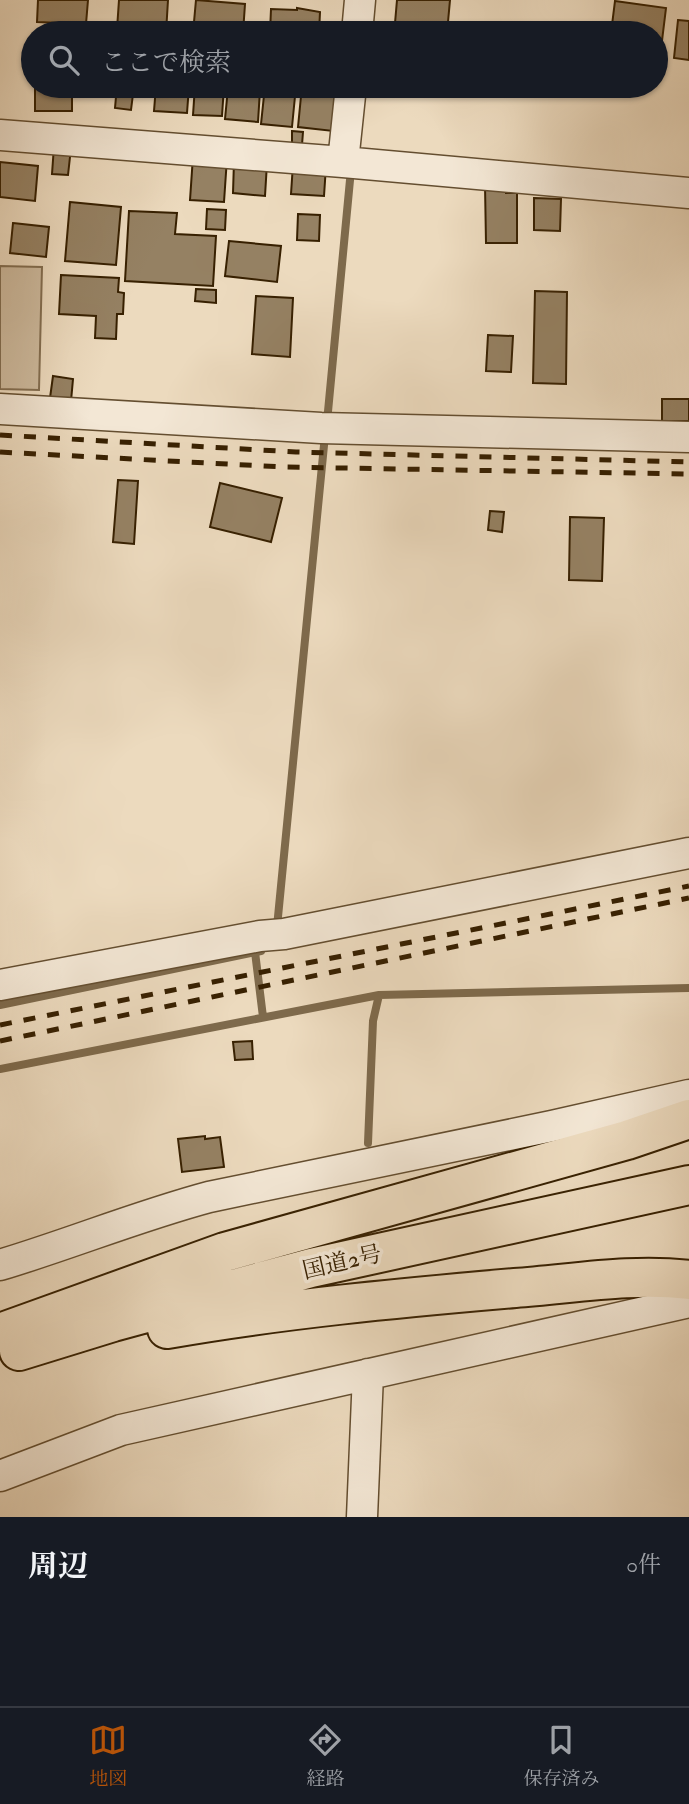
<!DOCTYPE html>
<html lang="ja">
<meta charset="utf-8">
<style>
body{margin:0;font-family:"IM FELL Double Pica","Noto Serif JP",serif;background:#242831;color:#f1f3f6}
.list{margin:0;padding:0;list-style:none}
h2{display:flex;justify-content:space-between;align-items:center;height:91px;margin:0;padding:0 28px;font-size:30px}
h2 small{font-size:23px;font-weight:400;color:#9ea1a6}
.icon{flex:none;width:38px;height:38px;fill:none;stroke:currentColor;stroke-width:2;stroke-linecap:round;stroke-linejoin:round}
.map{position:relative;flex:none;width:689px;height:1517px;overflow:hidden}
.search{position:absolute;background:#171b24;box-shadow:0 2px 5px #0004;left:21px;right:21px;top:21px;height:77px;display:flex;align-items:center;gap:18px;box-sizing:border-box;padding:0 24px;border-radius:38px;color:#9ea1a6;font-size:26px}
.sheet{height:189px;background:#171b24}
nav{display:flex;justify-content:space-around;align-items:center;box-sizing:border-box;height:98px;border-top:2px solid #363941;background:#171b24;font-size:19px;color:#9ea1a6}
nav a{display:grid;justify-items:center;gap:4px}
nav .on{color:#b45309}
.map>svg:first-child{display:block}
.green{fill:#cdba9e;stroke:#826d50;stroke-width:2}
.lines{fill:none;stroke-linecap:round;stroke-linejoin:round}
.stream{stroke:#7e6a4c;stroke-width:8}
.building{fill:#958163;stroke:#372001;stroke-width:2}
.minor-casing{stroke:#644e30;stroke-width:33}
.trunk-casing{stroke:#372001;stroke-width:42}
.minor{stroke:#f3e7d5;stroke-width:30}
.trunk{stroke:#ecdabe;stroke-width:38}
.rail{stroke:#372001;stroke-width:5;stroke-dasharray:12 12;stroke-linecap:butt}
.labels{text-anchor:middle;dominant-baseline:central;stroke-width:7;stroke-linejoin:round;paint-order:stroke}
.street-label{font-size:23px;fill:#372001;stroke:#f3e7d5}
</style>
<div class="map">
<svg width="689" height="1517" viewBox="0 0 689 1517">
<rect width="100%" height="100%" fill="#ecdabe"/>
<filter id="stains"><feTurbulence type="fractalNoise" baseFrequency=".00286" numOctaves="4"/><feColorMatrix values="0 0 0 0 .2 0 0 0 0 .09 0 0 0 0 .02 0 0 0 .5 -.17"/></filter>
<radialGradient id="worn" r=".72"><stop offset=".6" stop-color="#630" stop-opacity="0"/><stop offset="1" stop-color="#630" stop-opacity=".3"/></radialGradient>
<path class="green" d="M 0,266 L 42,267 L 39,390 L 0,389 Z"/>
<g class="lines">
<path class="stream" d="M 327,422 L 350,180
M 277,927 L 325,435
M 255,952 L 263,1017
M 0,1005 L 261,951
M 0,1069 L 379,995 L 689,988
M 368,1143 L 373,1021 L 379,995"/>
</g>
<path class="building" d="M 38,0 L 88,0 L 86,24 L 37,22 Z
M 119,0 L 168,0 L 166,33 L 117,29 Z
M 196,0 L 245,4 L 243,33 L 193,33 Z
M 397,0 L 450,0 L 447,33 L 423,33 L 424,26 L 395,23 Z
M 615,1 L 666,8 L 660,57 L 656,56 L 656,33 L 611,33 Z
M 297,8 L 320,12 L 319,33 L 270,33 L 271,9 L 297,10 Z
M 678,20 L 689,21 L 689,60 L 674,58 Z
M 35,86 L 72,86 L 72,111 L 35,111 Z
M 117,86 L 134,86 L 131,110 L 115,108 Z
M 156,86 L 189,86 L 187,113 L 154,111 Z
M 195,86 L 224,86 L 222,116 L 193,115 Z
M 265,86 L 296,86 L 292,127 L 261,124 Z
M 302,86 L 337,86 L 333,131 L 298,127 Z
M 228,88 L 260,90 L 258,122 L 225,119 Z
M 292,131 L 303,132 L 302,145 L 292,144 Z
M 54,146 L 71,148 L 68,175 L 52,174 Z
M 193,156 L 227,158 L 224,202 L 190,200 Z
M 234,161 L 267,163 L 265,196 L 233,193 Z
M 0,162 L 38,166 L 35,201 L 0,197 Z
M 293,164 L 326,166 L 324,196 L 291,194 Z
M 485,185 L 506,185 L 506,193 L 517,193 L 517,243 L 486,243 Z
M 534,198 L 561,199 L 560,231 L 534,230 Z
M 70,202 L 121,207 L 116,265 L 65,261 Z
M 207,209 L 226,210 L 225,230 L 206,229 Z
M 129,211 L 177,213 L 175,234 L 216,236 L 213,286 L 125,281 Z
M 298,214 L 320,215 L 319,241 L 297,240 Z
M 13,223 L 49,227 L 46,257 L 10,253 Z
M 229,241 L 281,246 L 277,282 L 225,276 Z
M 61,275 L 119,278 L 118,292 L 124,293 L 123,314 L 117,314 L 116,339 L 95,338 L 96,316 L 59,314 Z
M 196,289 L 216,290 L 216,303 L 195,301 Z
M 535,291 L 567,292 L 566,384 L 533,383 Z
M 256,296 L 293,298 L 290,357 L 252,354 Z
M 488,335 L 513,336 L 511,372 L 486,371 Z
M 53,376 L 73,379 L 71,401 L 50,398 Z
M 662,399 L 689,399 L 689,421 L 662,421 Z
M 118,480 L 138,481 L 134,544 L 113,542 Z
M 220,483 L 282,498 L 271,542 L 210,527 Z
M 490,511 L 504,512 L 502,532 L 488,530 Z
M 570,517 L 604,518 L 602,581 L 569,580 Z
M 252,1041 L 253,1059 L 235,1060 L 233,1042 Z
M 205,1136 L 205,1139 L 220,1137 L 224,1167 L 182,1172 L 178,1139 Z"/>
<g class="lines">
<g class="minor-casing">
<path id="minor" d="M 357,33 L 360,0
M 0,135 L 343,162 L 689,193
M 343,162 L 351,86
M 0,409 L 321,428 L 689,437
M 0,985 L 260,936 L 284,934 L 689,853
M 0,1265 C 70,1244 138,1216 209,1197 L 552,1126 L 689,1095
M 0,1476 L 121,1430 L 689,1302
M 362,1517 L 368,1374"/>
</g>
<g class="trunk-casing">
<path id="trunk" d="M 167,1329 C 282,1309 398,1298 515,1288 C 572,1284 632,1273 689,1280
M 0,1333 L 225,1252 L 627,1140 L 689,1119
M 19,1351 L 113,1322 L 311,1268 L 689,1185"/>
</g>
<use href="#minor" class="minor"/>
<use href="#trunk" class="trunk"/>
<path class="rail" d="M 0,435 L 296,452 L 689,462
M 0,452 L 283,467 L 689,474
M 0,1025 L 689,886
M 0,1041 L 689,898"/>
</g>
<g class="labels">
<g class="street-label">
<text transform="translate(342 1262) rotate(-13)">国道2号</text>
</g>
</g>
<rect width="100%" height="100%" filter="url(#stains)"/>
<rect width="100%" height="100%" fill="url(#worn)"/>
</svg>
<div class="search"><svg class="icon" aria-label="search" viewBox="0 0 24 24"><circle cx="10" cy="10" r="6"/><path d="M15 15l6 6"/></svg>ここで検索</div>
</div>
<section class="sheet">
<h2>周辺<small>0件</small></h2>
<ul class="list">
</ul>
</section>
<nav>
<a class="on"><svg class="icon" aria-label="map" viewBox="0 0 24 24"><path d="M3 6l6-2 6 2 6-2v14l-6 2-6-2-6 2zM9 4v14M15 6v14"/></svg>地図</a>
<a><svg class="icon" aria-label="directions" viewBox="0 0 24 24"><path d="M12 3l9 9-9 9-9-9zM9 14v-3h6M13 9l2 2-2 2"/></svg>経路</a>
<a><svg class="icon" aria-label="saved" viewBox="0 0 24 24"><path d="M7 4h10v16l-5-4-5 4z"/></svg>保存済み</a>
</nav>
